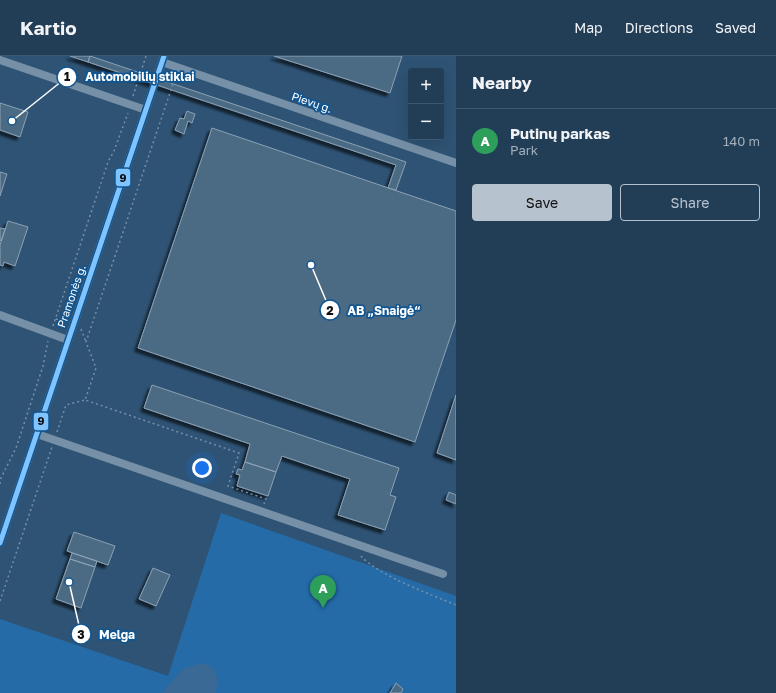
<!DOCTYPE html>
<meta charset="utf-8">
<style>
body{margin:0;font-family:"Golos Text",sans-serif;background:#2a455d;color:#f1f3f6}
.controls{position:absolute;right:12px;top:12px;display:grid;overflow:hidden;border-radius:4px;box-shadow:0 4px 16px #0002}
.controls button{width:36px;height:36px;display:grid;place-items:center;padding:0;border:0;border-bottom:1px solid #3f576d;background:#223e57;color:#f1f3f6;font:20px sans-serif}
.you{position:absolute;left:202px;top:412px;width:14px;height:14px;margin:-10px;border:3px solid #fff;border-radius:50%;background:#1a73e8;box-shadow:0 0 0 6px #1a73e833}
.badge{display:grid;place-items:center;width:26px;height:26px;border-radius:50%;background:#b6c3ce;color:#fff;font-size:13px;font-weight:700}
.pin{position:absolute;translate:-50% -33px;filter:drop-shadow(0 1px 2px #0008)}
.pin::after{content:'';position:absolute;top:21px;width:14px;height:12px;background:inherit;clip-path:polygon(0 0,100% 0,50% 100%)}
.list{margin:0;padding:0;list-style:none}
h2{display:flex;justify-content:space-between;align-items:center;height:52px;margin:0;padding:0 16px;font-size:17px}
h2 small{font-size:13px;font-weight:400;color:#a2aeba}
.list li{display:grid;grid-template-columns:26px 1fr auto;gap:12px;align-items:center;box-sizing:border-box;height:64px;padding:0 16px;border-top:1px solid #3f576d}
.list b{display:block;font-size:15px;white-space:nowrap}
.list p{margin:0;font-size:13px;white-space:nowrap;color:#a2aeba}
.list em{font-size:13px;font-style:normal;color:#a2aeba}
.actions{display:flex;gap:8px;padding:12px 16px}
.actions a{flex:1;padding:9px 0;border:1px solid #b6c3ce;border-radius:4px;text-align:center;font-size:14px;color:#b6c3ce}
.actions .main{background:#b6c3ce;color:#111}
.map{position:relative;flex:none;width:456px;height:637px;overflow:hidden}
header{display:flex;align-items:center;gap:24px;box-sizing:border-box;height:56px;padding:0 20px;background:#223e57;border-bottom:1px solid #3f576d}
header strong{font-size:19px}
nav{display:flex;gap:22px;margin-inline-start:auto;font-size:14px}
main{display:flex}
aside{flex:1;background:#223e57}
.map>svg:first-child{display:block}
.green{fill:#246ba8}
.water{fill:#396994}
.building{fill:#4c6a83;stroke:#8ba1b5;filter:url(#shadow)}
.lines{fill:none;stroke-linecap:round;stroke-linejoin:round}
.path{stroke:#7690a7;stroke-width:1.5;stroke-dasharray:2 3;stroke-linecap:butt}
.minor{stroke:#7690a7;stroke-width:8}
.bus-1-casing{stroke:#115591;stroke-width:8}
.bus-1{stroke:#80c4ff;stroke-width:5}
.labels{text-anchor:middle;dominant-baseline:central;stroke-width:3.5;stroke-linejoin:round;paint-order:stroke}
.street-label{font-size:11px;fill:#fff;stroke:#115591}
.leader{fill:none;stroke:#fff;stroke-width:1.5}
.callout-dot{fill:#fff;stroke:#115591;stroke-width:1.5}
.mark-label{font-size:12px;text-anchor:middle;font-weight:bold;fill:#111}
.callout-label{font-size:12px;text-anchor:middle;font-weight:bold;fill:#fff;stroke:#115591;stroke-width:3.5;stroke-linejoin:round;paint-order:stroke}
.line-badge{stroke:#115591;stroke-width:1.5}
.pale-badge-label{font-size:11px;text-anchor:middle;font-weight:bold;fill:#111}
</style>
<header>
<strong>Kartio</strong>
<nav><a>Map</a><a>Directions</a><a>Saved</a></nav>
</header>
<main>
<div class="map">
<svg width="456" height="637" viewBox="0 0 456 637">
<defs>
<filter id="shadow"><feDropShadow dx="-3.5" dy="3.5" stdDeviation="1" flood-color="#0009"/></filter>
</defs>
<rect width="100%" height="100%" fill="#2e5374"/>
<path class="green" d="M 221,457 L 456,540 L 456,637 L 0,637 L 0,563 L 168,620 Z"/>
<path class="water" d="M 201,607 C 218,610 219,622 216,637 L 161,637 L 183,613 Z"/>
<path class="building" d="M 70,0 L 90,0 L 88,6 Z
M 90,0 L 406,106 L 396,134 L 388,132 L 396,109 L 88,6 Z
M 274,0 L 402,0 L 390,37 Z
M 0,47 L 28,56 L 20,81 L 0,74 Z
M 187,55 L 195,58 L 192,67 L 188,65 L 184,78 L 175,74 L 180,62 L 184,63 Z
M 212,72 L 456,155 L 456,264 L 415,386 L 138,292 Z
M 0,116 L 7,118 L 0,140 Z
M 8,165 L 28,171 L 15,210 L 4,206 L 3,210 L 0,209 L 0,189 Z
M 0,172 L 5,173 L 1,185 L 0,184 Z
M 152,329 L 399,412 L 390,439 L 396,441 L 385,474 L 338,459 L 350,423 L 282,400 L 276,416 L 245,406 L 250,388 L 144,352 Z
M 456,339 L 456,404 L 437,397 Z
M 245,406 L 276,416 L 268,440 L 237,430 L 240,419 L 236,418 L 238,413 L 242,414 Z
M 449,436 L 456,439 L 456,448 L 446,444 Z
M 74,476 L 115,490 L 108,509 L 67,495 Z
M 72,497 L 97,505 L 95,511 L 70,503 Z
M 70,503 L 95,511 L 81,552 L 56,543 Z
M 153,512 L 170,519 L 156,550 L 139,543 Z
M 396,627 L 403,633 L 401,637 L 390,637 Z"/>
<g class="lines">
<path class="path" d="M 176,19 L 86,286 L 96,312 L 85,344 L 239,397 L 228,430 L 266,443 L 264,448
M 133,40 L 146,0
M 56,263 L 65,266
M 53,270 L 108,106 L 114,95 L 128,57
M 81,273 L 86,286
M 57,376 L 66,349 L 85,344
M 0,428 L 1,422 L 16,392 L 43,310 L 48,285
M 361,500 C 379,520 430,538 456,549
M 0,545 L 52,391"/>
<path class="minor" d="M 0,4 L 146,54
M 162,6 L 456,107
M 0,259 L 68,284
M 37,378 L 443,518
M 0,487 L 164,0"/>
<g class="bus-1-casing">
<path id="bus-1" d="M 0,487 L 164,0"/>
</g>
<use href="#bus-1" class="bus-1"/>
</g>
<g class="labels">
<g class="street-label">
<text transform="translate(312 46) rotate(19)">Pievų g.</text>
<text transform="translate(71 240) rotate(-71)">Pramonės g.</text>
</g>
</g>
<path class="leader" d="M12 65L67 21M311 209L330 254M69 526L81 578"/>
<g class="callout-dot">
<circle cx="12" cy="65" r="4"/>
<circle cx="311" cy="209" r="4"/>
<circle cx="69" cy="526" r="4"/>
<circle cx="67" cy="21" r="10"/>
<circle cx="330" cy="254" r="10"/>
<circle cx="81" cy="578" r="10"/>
</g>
<g class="mark-label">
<text x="67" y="25">1</text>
<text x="330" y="259">2</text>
<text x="81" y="583">3</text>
</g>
<g class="callout-label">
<text x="140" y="25">Automobilių stiklai</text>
<text x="384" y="259">AB „Snaigė“</text>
<text x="117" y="583">Melga</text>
</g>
<g class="line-badge">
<rect x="115" y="112" width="16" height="19" rx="4" fill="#80c4ff"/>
<rect x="33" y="356" width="16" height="19" rx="4" fill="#80c4ff"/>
</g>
<g class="pale-badge-label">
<text x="123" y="126">9</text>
<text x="41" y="369">9</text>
</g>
</svg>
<div class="controls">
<button>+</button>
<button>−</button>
</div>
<div class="you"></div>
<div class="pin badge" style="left:323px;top:552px;background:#2e9e5b">A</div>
</div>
<aside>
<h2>Nearby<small></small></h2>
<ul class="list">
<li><span class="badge" style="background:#2e9e5b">A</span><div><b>Putinų parkas</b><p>Park</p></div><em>140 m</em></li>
</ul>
<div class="actions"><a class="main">Save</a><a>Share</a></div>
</aside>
</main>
